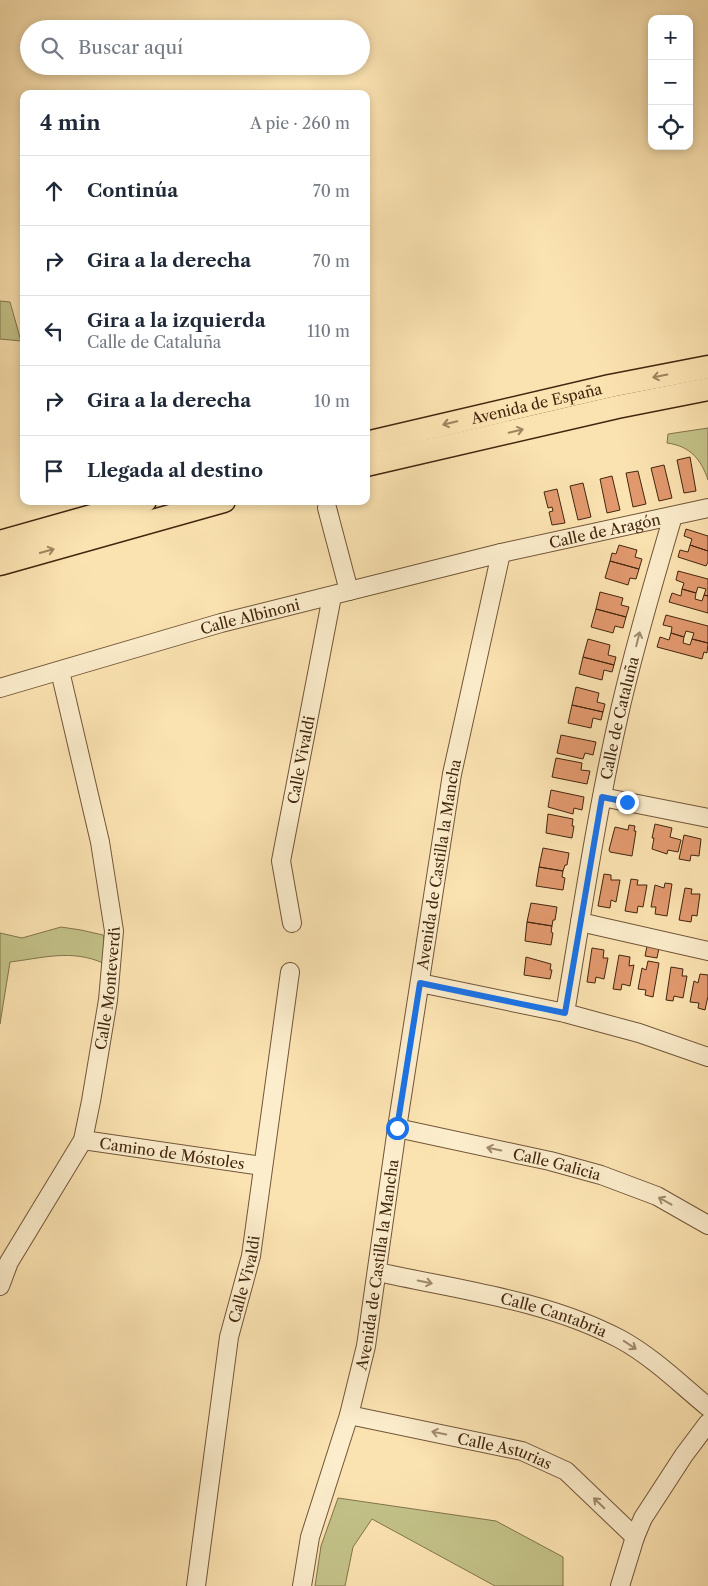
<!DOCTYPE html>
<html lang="es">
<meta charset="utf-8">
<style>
body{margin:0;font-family:"Libre Caslon Text",serif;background:#f6f6f7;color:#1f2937}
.controls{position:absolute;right:15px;top:15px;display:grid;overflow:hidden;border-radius:10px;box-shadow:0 2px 8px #0003}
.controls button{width:45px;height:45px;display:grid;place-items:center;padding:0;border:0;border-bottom:1px solid #e0e1e3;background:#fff;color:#1f2937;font:25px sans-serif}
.stop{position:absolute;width:15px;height:15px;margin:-11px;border:4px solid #1a73e8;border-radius:50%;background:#fff}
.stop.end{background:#1a73e8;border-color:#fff;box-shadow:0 1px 5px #0008}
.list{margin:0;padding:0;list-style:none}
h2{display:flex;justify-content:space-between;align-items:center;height:65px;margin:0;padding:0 20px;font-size:21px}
h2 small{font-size:16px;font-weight:400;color:#747a83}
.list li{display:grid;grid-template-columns:32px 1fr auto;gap:15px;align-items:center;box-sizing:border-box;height:70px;padding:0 20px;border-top:1px solid #e0e1e3}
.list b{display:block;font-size:19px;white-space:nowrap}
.list p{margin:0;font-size:16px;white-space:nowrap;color:#747a83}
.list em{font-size:16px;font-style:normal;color:#747a83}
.icon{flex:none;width:28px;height:28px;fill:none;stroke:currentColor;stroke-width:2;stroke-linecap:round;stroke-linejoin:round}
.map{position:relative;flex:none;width:708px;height:1586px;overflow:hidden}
.search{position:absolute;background:#fff;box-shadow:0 2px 8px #0003;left:20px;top:20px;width:350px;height:55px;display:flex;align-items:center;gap:12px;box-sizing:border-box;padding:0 18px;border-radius:28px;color:#747a83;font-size:19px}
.panel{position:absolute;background:#fff;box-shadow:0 2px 8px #0003;left:20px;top:90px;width:350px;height:415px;border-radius:10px}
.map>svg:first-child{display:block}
.green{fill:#c3c288;stroke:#83744c}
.building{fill:#e2996e;stroke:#43260f}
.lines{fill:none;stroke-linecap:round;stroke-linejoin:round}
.minor-casing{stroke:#715538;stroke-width:20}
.major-casing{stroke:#43260f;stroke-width:25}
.minor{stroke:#fcedcc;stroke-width:18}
.major{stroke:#fbe3b1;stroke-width:22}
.oneway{stroke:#9f8460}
.oneway2{stroke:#a08a6e}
.route{stroke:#1a73e8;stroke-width:6}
.labels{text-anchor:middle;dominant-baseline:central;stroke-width:4.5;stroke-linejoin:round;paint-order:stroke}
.street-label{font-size:15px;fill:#43260f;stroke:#fcedcc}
</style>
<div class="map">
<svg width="708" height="1586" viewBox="0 0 708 1586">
<rect width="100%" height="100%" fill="#fbe3b1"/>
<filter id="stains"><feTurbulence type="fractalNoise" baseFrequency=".004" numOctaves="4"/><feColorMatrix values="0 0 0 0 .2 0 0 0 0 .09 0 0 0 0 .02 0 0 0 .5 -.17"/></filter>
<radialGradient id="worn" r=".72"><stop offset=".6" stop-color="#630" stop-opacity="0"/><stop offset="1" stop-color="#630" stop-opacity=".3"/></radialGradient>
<path class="green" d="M 0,301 L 10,302 L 21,341 L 0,339 Z
M 708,428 L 708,480 C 701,459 690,446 667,443 L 668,434 Z
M 61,927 L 81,930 L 103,935 L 105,944 L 103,963 C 71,949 43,958 10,962 L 0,1024 L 0,933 L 22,938 Z
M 338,1498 L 496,1521 L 563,1557 L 563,1586 L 495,1586 L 372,1519 L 353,1547 L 345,1586 L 315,1586 L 321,1546 Z"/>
<path class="building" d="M 690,457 L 696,491 L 684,493 L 677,460 Z
M 664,465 L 672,498 L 659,501 L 651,468 Z
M 638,471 L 646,504 L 633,507 L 626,473 Z
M 612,476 L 620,510 L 607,513 L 600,479 Z
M 583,483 L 591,517 L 578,520 L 570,486 Z
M 557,489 L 565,523 L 552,525 L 549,512 L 553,511 L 552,507 L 548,508 L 544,492 Z
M 686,529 L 708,536 L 708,551 L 690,545 L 692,539 L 684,536 Z
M 619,545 L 637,550 L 635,557 L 642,559 L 639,569 L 610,561 L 612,553 L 616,554 Z
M 690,545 L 708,551 L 708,562 L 706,566 L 678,557 L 680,550 L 688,552 Z
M 610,561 L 639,569 L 636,579 L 630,578 L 628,585 L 605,578 Z
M 678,571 L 708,579 L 708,596 L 704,595 L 706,589 L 698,587 L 696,593 L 682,589 L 684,583 L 676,580 Z
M 682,589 L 696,593 L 695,599 L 702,601 L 704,595 L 708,596 L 708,613 L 669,602 L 672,593 L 681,596 Z
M 600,592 L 623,598 L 621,605 L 629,607 L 626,617 L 596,609 Z
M 596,609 L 626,617 L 623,628 L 615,626 L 613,633 L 591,627 Z
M 666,615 L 708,626 L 708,643 L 692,639 L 694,633 L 686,631 L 684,637 L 671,633 L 672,627 L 663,625 Z
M 671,633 L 684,637 L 683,643 L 690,645 L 692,639 L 708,643 L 707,653 L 704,652 L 702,659 L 657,647 L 660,637 L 669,640 Z
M 588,639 L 610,645 L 608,655 L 616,657 L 614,665 L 583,657 Z
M 583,657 L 614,665 L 612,672 L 604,670 L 602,680 L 579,674 Z
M 576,687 L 599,693 L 597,702 L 605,704 L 603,712 L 572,705 Z
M 572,705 L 603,712 L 601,720 L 593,718 L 591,728 L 568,723 Z
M 561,735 L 596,742 L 593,755 L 585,753 L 583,759 L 557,753 Z
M 556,758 L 582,763 L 581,770 L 590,771 L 587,784 L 552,777 Z
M 551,790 L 584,797 L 582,810 L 574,808 L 573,814 L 548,807 Z
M 548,814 L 573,819 L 572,826 L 574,826 L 572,838 L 546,833 Z
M 655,824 L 672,828 L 670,837 L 681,840 L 678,852 L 668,850 L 667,854 L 652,849 L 654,838 L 652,838 Z
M 629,825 L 635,826 L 634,831 L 636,831 L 632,856 L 610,852 L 609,850 L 615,827 L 628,830 Z
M 684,835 L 701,839 L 699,856 L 691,855 L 690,861 L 679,859 Z
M 543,848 L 569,853 L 567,865 L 565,865 L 563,871 L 539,867 Z
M 539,867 L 563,871 L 562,877 L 565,878 L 563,890 L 536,886 Z
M 604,874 L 611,875 L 611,880 L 620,880 L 616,902 L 611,900 L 610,908 L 598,906 Z
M 631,879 L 638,880 L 637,885 L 647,885 L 643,907 L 638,906 L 637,913 L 625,911 Z
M 665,883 L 672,884 L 667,916 L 655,914 L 656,907 L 651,907 L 655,885 L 664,888 Z
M 685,888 L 692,889 L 691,894 L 700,894 L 697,916 L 692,915 L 691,922 L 679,920 Z
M 531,903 L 557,907 L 555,920 L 553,920 L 552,926 L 527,922 Z
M 527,922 L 552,926 L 551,932 L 553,933 L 551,945 L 525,941 Z
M 647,946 L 659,948 L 657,958 L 645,956 Z
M 592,948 L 604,950 L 603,958 L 608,958 L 604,979 L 596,977 L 595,983 L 587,982 Z
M 619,955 L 630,957 L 629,966 L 634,965 L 630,986 L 622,984 L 621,990 L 613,989 Z
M 526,957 L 551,964 L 550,970 L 552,970 L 550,979 L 524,975 Z
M 648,961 L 659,963 L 653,997 L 645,995 L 646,990 L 638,989 L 642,968 L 646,970 Z
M 671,967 L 683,969 L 682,976 L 687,976 L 683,998 L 674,996 L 673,1001 L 666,1000 Z
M 700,974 L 708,975 L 708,996 L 705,1010 L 698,1008 L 699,1003 L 690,1002 L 694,981 L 698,983 Z"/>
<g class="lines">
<g class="minor-casing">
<g id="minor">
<path d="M 327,508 L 349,591"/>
<path id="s1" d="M 0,688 L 221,623 L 501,553 L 708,508"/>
<path d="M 602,797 L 708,818"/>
<path d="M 580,922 L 708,951"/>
<path id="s2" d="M 292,923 L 281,861 L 332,596"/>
<path d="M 420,983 L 565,1013 L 639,1033 L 708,1057"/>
<path id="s3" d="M 565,1013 C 582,912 597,810 620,710 C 635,645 654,580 673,516"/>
<path id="s4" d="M 397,1128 L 550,1161 L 601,1175 L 657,1196 L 708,1225"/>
<path id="s5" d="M 83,1140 L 262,1166"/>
<path id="s6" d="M 378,1272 C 459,1290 546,1300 620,1339 C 653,1357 680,1384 708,1407"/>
<path id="s7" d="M 0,1286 L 9,1262 L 83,1140 L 91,1101 L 108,1000 L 114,931 L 100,842 L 60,671"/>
<path id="s8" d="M 349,1415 L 522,1451 L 566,1471 L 635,1537"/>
<path id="s9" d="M 196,1586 L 229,1337 L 251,1256 L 290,972"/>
<path id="s10" d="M 302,1586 L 310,1537 L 349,1415 L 366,1346 L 397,1128 L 452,774 L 501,553"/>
<path d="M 620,1586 L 635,1537 L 643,1518 L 684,1455 L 708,1423"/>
</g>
</g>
<g class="major-casing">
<g id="major">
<path id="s11" d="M 366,443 L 610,386 L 708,367"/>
<path d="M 366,465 L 617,407 L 708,389"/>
<path d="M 0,542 L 145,501"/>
<path d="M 0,564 L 224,501"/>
</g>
</g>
<use href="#minor" class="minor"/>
<use href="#major" class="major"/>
</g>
<defs><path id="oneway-shaft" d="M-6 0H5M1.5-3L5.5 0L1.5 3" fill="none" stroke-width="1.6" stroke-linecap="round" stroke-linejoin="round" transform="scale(1.25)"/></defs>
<g class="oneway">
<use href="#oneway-shaft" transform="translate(660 376) rotate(169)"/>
<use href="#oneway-shaft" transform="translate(450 423) rotate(167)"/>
<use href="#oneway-shaft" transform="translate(516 431) rotate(-13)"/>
<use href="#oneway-shaft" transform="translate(47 551) rotate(-16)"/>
</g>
<g class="oneway2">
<use href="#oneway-shaft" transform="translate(638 639) rotate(-76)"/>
<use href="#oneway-shaft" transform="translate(494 1149) rotate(-168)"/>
<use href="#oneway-shaft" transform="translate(665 1201) rotate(-151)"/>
<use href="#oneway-shaft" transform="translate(425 1282) rotate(12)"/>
<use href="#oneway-shaft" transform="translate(630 1345) rotate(34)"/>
<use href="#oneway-shaft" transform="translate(439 1433) rotate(-169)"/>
<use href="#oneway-shaft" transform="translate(599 1503) rotate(-136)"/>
</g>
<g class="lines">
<path class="route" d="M 397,1128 L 420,983 L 565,1013 L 602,797 L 627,802"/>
</g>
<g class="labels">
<g class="street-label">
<text stroke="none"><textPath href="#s11" startOffset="175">Avenida de España</textPath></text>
<text stroke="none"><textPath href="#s1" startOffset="625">Calle de Aragón</textPath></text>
<text stroke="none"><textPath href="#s1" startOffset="260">Calle Albinoni</textPath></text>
<text stroke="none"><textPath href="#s3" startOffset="300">Calle de Cataluña</textPath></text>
<text stroke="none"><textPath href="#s2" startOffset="166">Calle Vivaldi</textPath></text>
<text stroke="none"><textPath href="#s10" startOffset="736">Avenida de Castilla la Mancha</textPath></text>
<text stroke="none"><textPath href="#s7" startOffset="322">Calle Monteverdi</textPath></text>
<text stroke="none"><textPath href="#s5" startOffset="90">Camino de Móstoles</textPath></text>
<text stroke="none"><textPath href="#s4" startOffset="164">Calle Galicia</textPath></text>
<text stroke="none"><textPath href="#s10" startOffset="331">Avenida de Castilla la Mancha</textPath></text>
<text stroke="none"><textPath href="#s9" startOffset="311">Calle Vivaldi</textPath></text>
<text stroke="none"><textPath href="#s6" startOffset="181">Calle Cantabria</textPath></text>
<text stroke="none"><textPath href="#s8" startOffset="160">Calle Asturias</textPath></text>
</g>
</g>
<rect width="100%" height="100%" filter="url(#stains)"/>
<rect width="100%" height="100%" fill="url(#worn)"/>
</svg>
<div class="controls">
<button>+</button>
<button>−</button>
<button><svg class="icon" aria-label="locate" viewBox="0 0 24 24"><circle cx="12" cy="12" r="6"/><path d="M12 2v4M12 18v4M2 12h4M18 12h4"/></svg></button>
</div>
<div class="stop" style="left:397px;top:1128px"></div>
<div class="stop end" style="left:627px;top:802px"></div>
<div class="search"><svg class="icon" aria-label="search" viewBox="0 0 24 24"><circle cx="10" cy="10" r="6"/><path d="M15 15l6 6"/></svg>Buscar aquí</div>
<section class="panel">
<h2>4 min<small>A pie · 260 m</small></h2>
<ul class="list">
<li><svg class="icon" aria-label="ahead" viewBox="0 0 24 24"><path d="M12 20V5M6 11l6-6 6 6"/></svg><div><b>Continúa</b></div><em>70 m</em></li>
<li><svg class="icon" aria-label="right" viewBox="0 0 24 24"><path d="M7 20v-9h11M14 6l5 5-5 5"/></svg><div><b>Gira a la derecha</b></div><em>70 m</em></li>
<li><svg class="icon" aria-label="left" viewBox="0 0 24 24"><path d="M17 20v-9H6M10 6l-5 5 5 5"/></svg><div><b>Gira a la izquierda</b><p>Calle de Cataluña</p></div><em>110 m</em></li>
<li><svg class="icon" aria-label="right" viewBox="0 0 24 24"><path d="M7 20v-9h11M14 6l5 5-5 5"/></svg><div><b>Gira a la derecha</b></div><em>10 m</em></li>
<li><svg class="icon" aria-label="arrive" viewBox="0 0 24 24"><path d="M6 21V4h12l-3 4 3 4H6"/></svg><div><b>Llegada al destino</b></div></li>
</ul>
</section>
</div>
